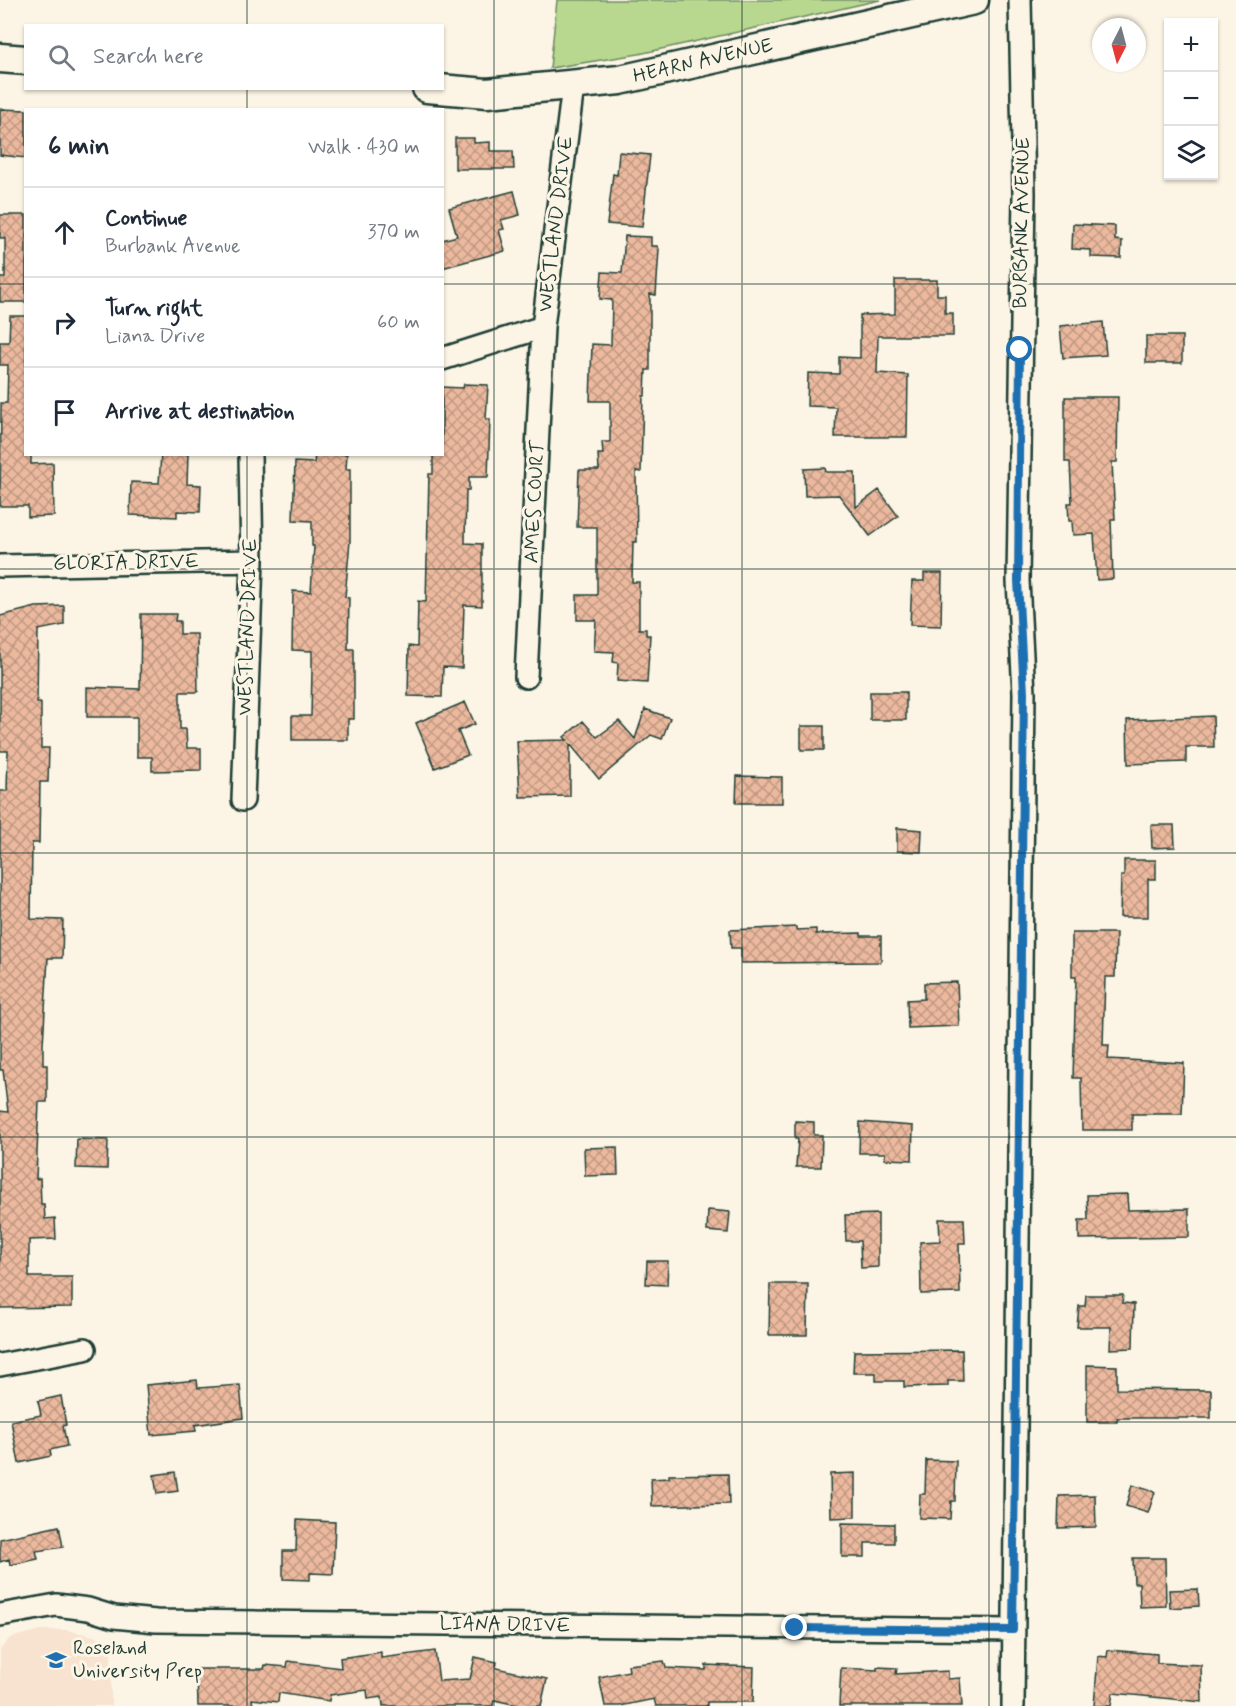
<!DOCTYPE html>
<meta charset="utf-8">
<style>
body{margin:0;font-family:Mynerve,sans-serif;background:#f6f6f7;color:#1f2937}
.controls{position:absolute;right:18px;top:18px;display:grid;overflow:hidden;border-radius:0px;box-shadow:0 2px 4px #0004}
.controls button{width:54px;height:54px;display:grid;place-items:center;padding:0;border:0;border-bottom:2px solid #e0e1e3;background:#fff;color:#1f2937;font:30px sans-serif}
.compass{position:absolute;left:1092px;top:18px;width:54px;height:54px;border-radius:50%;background:#fff;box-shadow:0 2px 4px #0004;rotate:186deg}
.stop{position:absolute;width:18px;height:18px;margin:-14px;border:4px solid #1f6fb2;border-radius:50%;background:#fff}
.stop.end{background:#1f6fb2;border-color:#fff;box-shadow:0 2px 6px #0008}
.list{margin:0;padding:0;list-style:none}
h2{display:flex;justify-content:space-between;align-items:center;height:78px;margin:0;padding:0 24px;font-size:26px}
h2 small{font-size:20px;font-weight:400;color:#747a83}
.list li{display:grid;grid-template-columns:39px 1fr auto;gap:18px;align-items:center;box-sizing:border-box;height:90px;padding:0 24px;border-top:2px solid #e0e1e3}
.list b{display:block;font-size:22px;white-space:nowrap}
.list p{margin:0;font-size:20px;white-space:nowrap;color:#747a83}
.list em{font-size:20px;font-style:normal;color:#747a83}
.icon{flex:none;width:33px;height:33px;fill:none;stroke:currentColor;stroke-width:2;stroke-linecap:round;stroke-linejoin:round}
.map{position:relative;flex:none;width:1236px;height:1706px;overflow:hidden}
.search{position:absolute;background:#fff;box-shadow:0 2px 4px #0004;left:24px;top:24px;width:420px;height:66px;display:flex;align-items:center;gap:15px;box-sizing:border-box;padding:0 21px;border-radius:0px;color:#747a83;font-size:22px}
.panel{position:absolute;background:#fff;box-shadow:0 2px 4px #0004;left:24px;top:108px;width:420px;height:348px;border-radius:0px}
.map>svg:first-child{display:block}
.built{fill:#f7e3d0}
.green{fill:#b8d78f;stroke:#6c8a62;stroke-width:1.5}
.building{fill:url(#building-cross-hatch);stroke:#1f3d34;stroke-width:1.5}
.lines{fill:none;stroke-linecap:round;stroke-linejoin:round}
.minor-casing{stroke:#1f3d34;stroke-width:26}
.secondary-casing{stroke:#1f3d34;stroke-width:33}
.minor{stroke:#fcf5e5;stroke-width:21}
.secondary{stroke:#fcf5e5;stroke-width:28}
.route{stroke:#1f6fb2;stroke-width:8}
.grid{fill:none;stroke:#1f3d34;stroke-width:1.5;stroke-opacity:0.55}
.labels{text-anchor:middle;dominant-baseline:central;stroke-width:6;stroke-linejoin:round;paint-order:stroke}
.street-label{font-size:20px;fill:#1f3d34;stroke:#fcf5e5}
.poi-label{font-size:20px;fill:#1f3d34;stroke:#fcf5e5;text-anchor:start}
</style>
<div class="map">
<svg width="1236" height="1706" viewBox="0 0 1236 1706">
<defs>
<pattern id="building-cross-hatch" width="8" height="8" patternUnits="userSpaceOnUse" patternTransform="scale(1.5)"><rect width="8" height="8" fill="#ecb99e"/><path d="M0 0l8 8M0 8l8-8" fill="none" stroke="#bf9882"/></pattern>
</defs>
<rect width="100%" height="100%" fill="#fcf5e5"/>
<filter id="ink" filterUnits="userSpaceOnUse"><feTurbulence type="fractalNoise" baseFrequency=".0167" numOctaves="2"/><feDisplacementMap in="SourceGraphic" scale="12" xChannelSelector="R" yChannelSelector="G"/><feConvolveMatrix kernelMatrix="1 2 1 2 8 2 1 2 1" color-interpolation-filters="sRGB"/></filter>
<g filter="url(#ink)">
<path class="built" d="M 40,1630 L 67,1630 L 111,1640 L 111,1706 L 0,1706 L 0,1650 L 10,1638 Z"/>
<path class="green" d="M 557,0 L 880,0 L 639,54 L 550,68 Z"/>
<path class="building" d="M 0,109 L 26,110 L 26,158 L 0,155 Z
M 455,138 L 474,138 L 474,143 L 490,142 L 490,151 L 513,151 L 514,169 L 455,169 Z
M 619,152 L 650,155 L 642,227 L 607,224 L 613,174 L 617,175 Z
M 514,191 L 520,215 L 501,220 L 504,229 L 499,230 L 505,251 L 442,268 L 442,240 L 457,236 L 449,208 Z
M 0,215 L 26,215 L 26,302 L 0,302 L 0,278 L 5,278 L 5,238 L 0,238 Z
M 1073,224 L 1115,226 L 1115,240 L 1122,241 L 1121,258 L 1091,257 L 1091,250 L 1072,249 Z
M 625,236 L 651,237 L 651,246 L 657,246 L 659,249 L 656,295 L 650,294 L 650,370 L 646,370 L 645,396 L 643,396 L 641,472 L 636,471 L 637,542 L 633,542 L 632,582 L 639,582 L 639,629 L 646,629 L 646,635 L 650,635 L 647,683 L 617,681 L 618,663 L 613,662 L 614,652 L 594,651 L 596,620 L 577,620 L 577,595 L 597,595 L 597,527 L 577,527 L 579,470 L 599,470 L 598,454 L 603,454 L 602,442 L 610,442 L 610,401 L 590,401 L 592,344 L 611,345 L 612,300 L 600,299 L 602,272 L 622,273 Z
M 895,280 L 937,280 L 937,295 L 945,295 L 945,313 L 953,313 L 953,336 L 878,336 L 877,373 L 908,375 L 907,437 L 835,437 L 836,407 L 807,406 L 808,373 L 839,374 L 839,357 L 860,358 L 860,315 L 895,314 Z
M 10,316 L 26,316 L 26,454 L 31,454 L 31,464 L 53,463 L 54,516 L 28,517 L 28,506 L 0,506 L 1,403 L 7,403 L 8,365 L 0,365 L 0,342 L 9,342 Z
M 1103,322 L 1106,355 L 1063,358 L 1060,326 Z
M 1146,336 L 1182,336 L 1182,363 L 1146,363 Z
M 464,384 L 488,385 L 486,419 L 490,419 L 488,477 L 469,477 L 469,490 L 466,490 L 465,543 L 482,544 L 482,606 L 464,605 L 462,668 L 443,667 L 442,697 L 408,696 L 409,646 L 417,647 L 418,601 L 426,602 L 429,474 L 433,474 L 433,454 L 442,454 L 442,387 L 463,388 Z
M 1065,397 L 1118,397 L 1117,462 L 1112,462 L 1115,519 L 1111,519 L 1113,579 L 1097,580 L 1094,534 L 1073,535 L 1072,521 L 1069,521 L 1068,503 L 1072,503 L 1070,462 L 1065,462 Z
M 161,454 L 188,454 L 187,484 L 201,485 L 200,512 L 177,511 L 177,517 L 130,515 L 131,482 L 159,483 Z
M 315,454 L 347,454 L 346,469 L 350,469 L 350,541 L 345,597 L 349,598 L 348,649 L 354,649 L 354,719 L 348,719 L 348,740 L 292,740 L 292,716 L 311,716 L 312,670 L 312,651 L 292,650 L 293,591 L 311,592 L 314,546 L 312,546 L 312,521 L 293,520 L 295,462 L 314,463 Z
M 825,468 L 826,472 L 855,472 L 856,507 L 879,490 L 898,516 L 870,536 L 839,495 L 805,496 L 804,469 Z
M 924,573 L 942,573 L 941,626 L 910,625 L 912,581 L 924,581 Z
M 64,606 L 64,625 L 38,630 L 37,703 L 41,703 L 41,748 L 49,748 L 48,782 L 40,782 L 39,843 L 32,843 L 31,919 L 63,920 L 62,958 L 48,958 L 43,1045 L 43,1065 L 47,1065 L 47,1102 L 39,1102 L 36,1179 L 40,1178 L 41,1204 L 44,1204 L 45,1219 L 55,1218 L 56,1239 L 29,1240 L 29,1277 L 72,1277 L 72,1307 L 0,1308 L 0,1111 L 8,1112 L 3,1070 L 0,1070 L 0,791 L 7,791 L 8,751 L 0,751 L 0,616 L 36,607 Z
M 141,614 L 176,614 L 175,621 L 180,621 L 180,634 L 197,634 L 198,692 L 180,692 L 180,729 L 186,729 L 187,748 L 201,748 L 201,770 L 152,771 L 152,757 L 137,757 L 137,717 L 87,717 L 87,687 L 140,689 Z
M 870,692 L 906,692 L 906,720 L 870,720 Z
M 465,702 L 475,724 L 458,731 L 468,755 L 435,768 L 416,723 Z
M 645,709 L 670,718 L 662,739 L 651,735 L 599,779 L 570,744 L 570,796 L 520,797 L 517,741 L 567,740 L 564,737 L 583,721 L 597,737 L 619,721 L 635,739 Z
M 1213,716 L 1214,747 L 1186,747 L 1186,762 L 1128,764 L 1127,720 Z
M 801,726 L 824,726 L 824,750 L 801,750 Z
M 737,776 L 782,777 L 782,803 L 736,803 Z
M 1151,825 L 1174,825 L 1175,847 L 1152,848 Z
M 897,828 L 922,830 L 921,852 L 897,851 Z
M 1124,860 L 1156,860 L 1156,879 L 1148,879 L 1148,917 L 1120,917 L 1121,876 L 1124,876 Z
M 796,927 L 796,930 L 816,929 L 816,934 L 861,933 L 861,936 L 881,936 L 881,962 L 741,963 L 741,948 L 731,948 L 730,930 Z
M 1072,933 L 1116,933 L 1115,977 L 1105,977 L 1103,1045 L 1109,1045 L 1108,1059 L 1184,1063 L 1182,1114 L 1132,1114 L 1132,1130 L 1082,1130 L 1081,1078 L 1073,1078 L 1076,977 L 1072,977 Z
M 957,982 L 959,1026 L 908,1028 L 907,1000 L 924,999 L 924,983 Z
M 795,1121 L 814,1122 L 814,1135 L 822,1135 L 821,1167 L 796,1167 L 798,1139 L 795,1139 Z
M 860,1122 L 913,1126 L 912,1160 L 885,1159 L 885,1153 L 859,1153 Z
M 77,1139 L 108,1140 L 107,1169 L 76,1168 Z
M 617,1147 L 618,1175 L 585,1176 L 584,1148 Z
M 1127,1194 L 1128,1210 L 1189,1209 L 1189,1237 L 1079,1239 L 1079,1220 L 1088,1220 L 1087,1195 Z
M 708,1210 L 730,1212 L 728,1233 L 707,1231 Z
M 878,1214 L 878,1267 L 861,1268 L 860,1241 L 846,1241 L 845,1215 Z
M 939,1219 L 964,1219 L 965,1243 L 959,1243 L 960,1293 L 921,1294 L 920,1242 L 940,1241 Z
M 647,1261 L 668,1261 L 667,1285 L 646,1284 Z
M 770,1284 L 808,1284 L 807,1335 L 769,1335 Z
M 1086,1295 L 1123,1295 L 1122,1303 L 1134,1304 L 1133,1348 L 1110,1349 L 1111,1327 L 1077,1327 L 1079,1306 L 1085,1306 Z
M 962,1350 L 963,1381 L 948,1381 L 948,1386 L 904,1387 L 904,1381 L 876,1381 L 876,1373 L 853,1373 L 854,1351 Z
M 1087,1365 L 1117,1366 L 1117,1389 L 1211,1390 L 1211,1418 L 1117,1418 L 1117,1422 L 1087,1422 Z
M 197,1380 L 198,1388 L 240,1385 L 243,1418 L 195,1425 L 196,1431 L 151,1435 L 146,1385 Z
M 61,1396 L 66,1425 L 63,1426 L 67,1446 L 50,1450 L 51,1456 L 19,1463 L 11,1421 L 41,1415 L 38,1401 Z
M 926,1460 L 956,1461 L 955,1501 L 951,1501 L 950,1519 L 919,1518 L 920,1494 L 925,1494 Z
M 175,1472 L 178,1491 L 157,1494 L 154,1475 Z
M 855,1473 L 855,1517 L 831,1518 L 830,1474 Z
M 728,1474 L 729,1504 L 652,1506 L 651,1479 L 669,1478 L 669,1475 Z
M 1132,1485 L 1155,1492 L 1148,1513 L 1126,1506 Z
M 1095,1495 L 1096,1527 L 1058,1528 L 1059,1496 Z
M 297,1520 L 335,1522 L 333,1574 L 310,1573 L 310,1580 L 283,1579 L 283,1551 L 296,1551 Z
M 842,1523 L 894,1524 L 894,1543 L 865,1543 L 865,1557 L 842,1557 Z
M 59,1526 L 63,1547 L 36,1551 L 38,1559 L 10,1565 L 9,1559 L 0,1562 L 0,1539 Z
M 1133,1558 L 1165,1558 L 1166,1606 L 1140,1607 L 1139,1583 L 1134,1583 Z
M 1198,1589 L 1199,1606 L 1170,1608 L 1169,1590 Z
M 1108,1650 L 1157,1654 L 1157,1663 L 1201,1665 L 1202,1702 L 1113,1693 L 1111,1706 L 1094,1706 L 1098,1656 L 1107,1657 Z
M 435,1651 L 439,1681 L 470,1679 L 475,1657 L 497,1662 L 496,1668 L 547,1679 L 541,1706 L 522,1706 L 494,1700 L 493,1706 L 383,1706 L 382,1697 L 368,1699 L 367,1690 L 330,1695 L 329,1701 L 279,1693 L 278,1702 L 252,1699 L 253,1706 L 198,1706 L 197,1669 L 264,1669 L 265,1665 L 287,1667 L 288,1661 L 341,1668 L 340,1658 L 381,1652 L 381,1658 Z
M 664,1661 L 666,1668 L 706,1670 L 706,1665 L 754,1667 L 753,1702 L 707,1702 L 707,1706 L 656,1706 L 654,1699 L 620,1706 L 605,1706 L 599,1677 L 629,1671 L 628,1665 Z
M 877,1667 L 897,1668 L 896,1674 L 948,1671 L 948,1679 L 960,1678 L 962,1706 L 839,1706 L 841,1668 L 877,1670 Z"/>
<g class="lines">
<g class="minor-casing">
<path id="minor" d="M 442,359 L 543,327
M 0,566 L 252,561
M 526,677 L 543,327 L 573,86
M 243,800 L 252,561 L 250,454
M 0,1365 L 85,1349
M 0,1615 L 56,1605 L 88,1609 L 114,1617 L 156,1621 L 1013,1630
M 1013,1706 L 1024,693 L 1018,581 L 1024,194 L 1020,0"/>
</g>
<g class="secondary-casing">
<path id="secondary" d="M 0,58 L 26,60
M 427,88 L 487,93 L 620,80 L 974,0"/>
</g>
<use href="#minor" class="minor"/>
<use href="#secondary" class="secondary"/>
</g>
</g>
<g class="lines" filter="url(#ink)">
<path class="route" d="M 795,1628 L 1013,1630 L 1024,693 L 1018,581 L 1020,350"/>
</g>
<path class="grid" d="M 247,0 L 247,26M 494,0 L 494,1706M 742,0 L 742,1706M 989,0 L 989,1706M 247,88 L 247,110M 0,284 L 26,284M 442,284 L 1236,284M 247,454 L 247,1706M 0,569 L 1236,569M 0,853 L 1236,853M 0,1137 L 1236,1137M 0,1422 L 1236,1422"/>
<defs>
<g id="school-bare" transform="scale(1.62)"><path d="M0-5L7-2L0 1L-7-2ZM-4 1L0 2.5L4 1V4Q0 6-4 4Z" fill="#1f6fb2" stroke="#fcf5e5" stroke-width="2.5" paint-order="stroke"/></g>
</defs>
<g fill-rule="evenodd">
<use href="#school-bare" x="56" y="1660"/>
</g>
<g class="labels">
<g class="street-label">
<text transform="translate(703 61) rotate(-13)">HEARN AVENUE</text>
<text transform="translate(1022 223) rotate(-89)">BURBANK AVENUE</text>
<text transform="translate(556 224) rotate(-83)">WESTLAND DRIVE</text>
<text transform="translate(535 502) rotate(-87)">AMES COURT</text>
<text transform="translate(126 563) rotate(-1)">GLORIA DRIVE</text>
<text transform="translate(248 627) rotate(-88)">WESTLAND DRIVE</text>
<text transform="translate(505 1625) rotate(1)">LIANA DRIVE</text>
</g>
<g class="poi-label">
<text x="73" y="1648">Roseland<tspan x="73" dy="23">University Prep</tspan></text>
</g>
</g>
</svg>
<div class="controls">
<button>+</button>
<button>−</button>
<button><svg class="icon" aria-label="layers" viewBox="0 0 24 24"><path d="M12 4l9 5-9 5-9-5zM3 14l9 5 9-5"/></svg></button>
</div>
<svg class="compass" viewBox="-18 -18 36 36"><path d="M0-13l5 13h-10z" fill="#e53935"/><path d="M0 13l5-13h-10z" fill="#747a83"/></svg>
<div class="stop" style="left:1020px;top:350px"></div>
<div class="stop end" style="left:795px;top:1628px"></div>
<div class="search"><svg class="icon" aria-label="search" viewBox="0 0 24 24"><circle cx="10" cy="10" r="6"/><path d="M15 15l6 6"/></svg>Search here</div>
<section class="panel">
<h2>6 min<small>Walk · 430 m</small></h2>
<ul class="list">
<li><svg class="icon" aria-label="ahead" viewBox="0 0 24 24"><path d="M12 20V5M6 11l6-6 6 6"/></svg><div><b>Continue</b><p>Burbank Avenue</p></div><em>370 m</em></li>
<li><svg class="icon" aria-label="right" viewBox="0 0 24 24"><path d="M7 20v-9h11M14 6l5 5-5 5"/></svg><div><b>Turn right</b><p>Liana Drive</p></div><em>60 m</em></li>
<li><svg class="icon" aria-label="arrive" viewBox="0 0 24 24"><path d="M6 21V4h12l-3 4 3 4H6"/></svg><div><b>Arrive at destination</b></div></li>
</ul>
</section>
</div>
